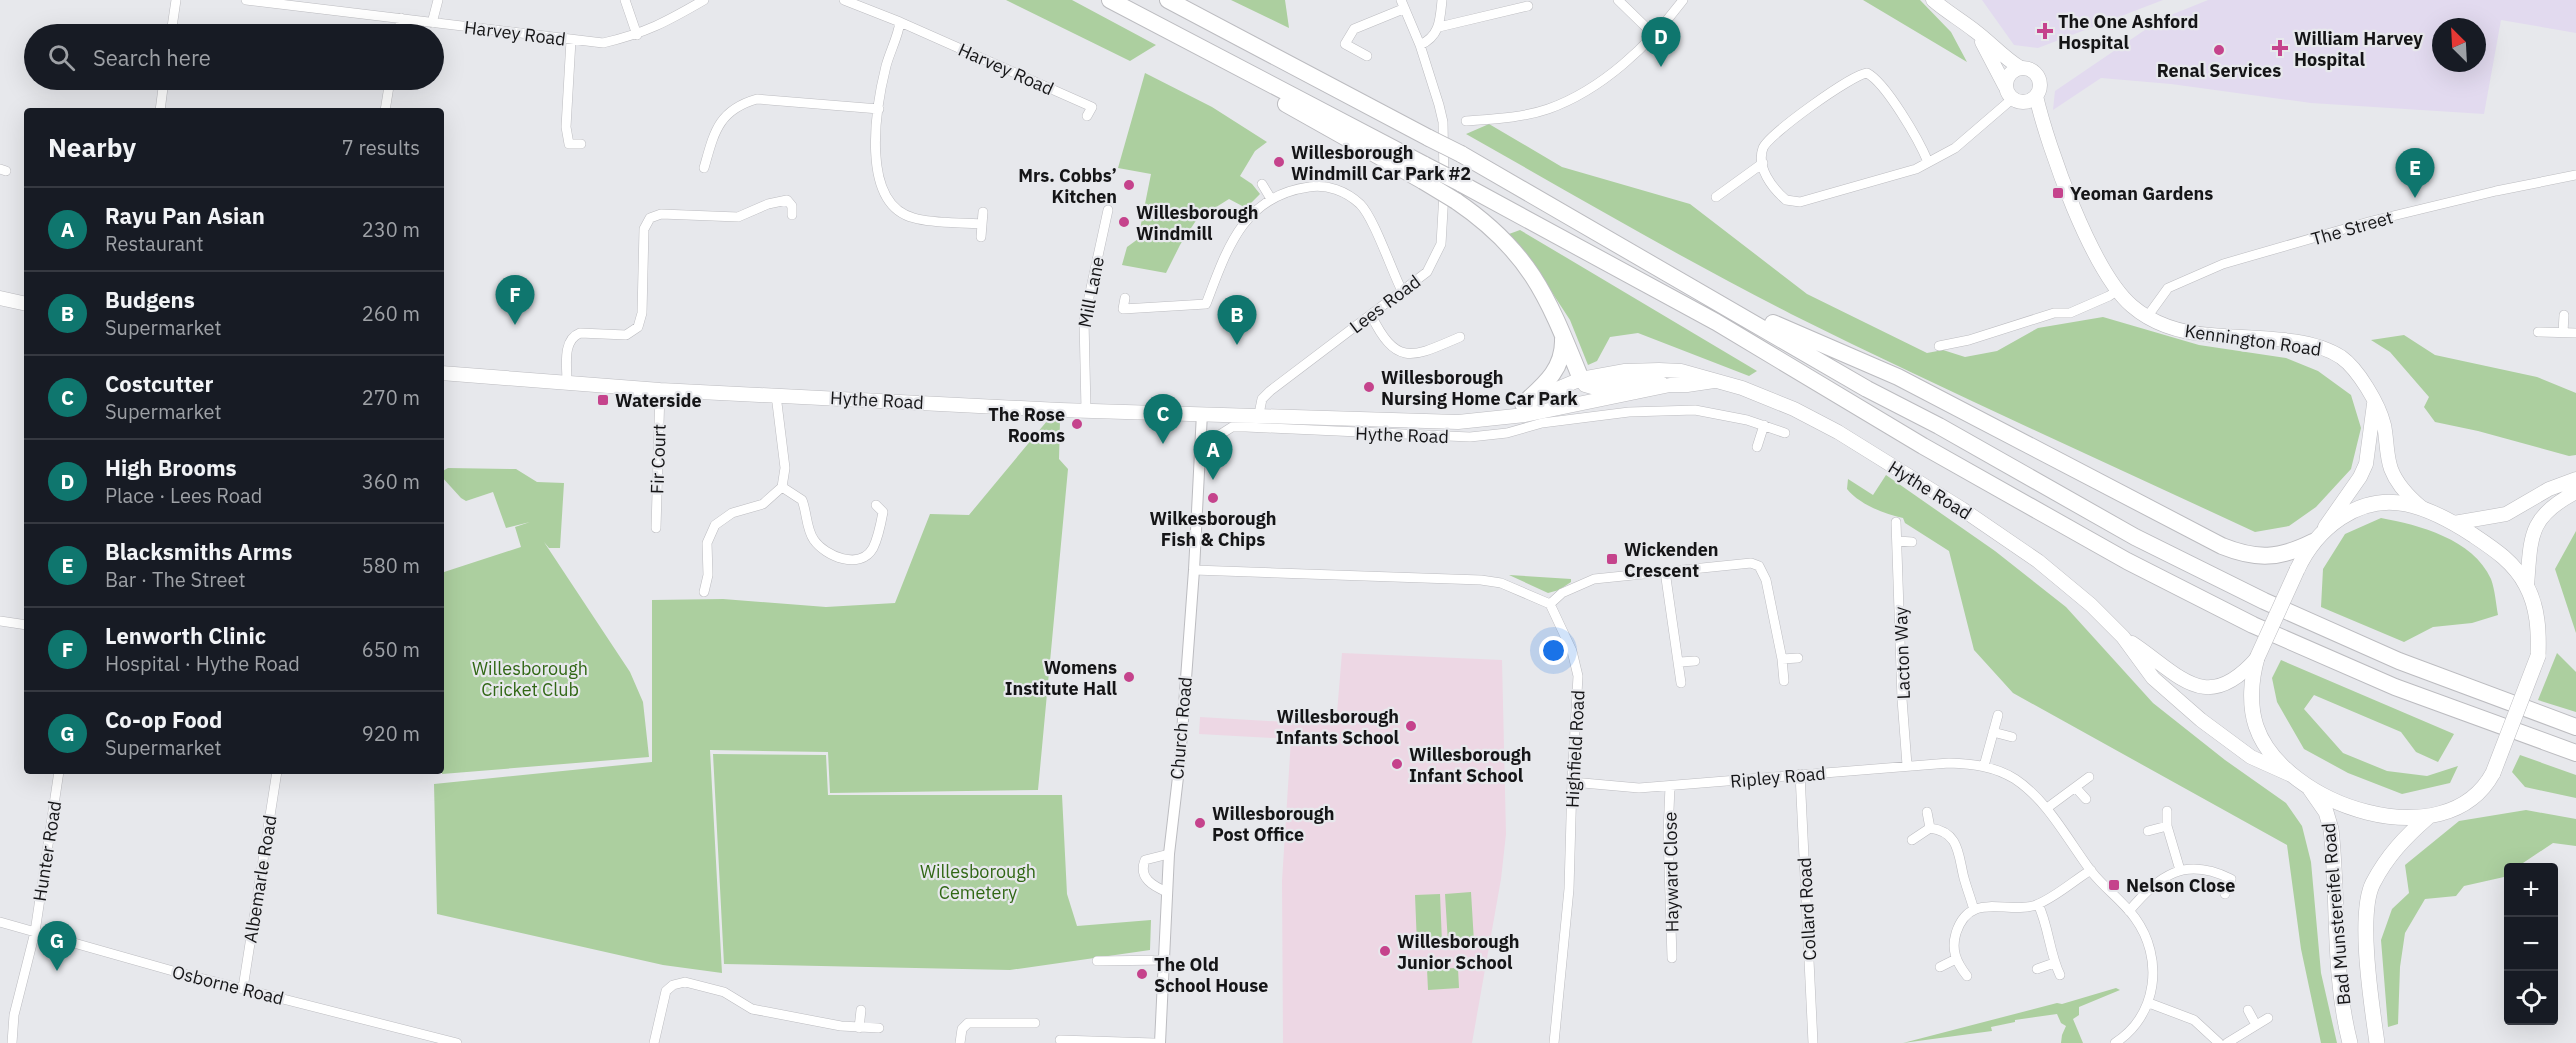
<!DOCTYPE html>
<meta charset="utf-8">
<style>
body{margin:0;font-family:"IBM Plex Sans",sans-serif;background:#20242c;color:#f1f3f6}
.controls{position:absolute;right:18px;bottom:18px;display:grid;overflow:hidden;border-radius:6px;box-shadow:0 6px 24px #0002}
.controls button{width:54px;height:54px;display:grid;place-items:center;padding:0;border:0;border-bottom:2px solid #363941;background:#171b24;color:#f1f3f6;font:30px sans-serif}
.compass{position:absolute;left:2432px;top:18px;width:54px;height:54px;border-radius:50%;background:#171b24;box-shadow:0 6px 24px #0002;rotate:336deg}
.you{position:absolute;left:1554px;top:651px;width:21px;height:21px;margin:-15px;border:4px solid #fff;border-radius:50%;background:#1a73e8;box-shadow:0 0 0 9px #1a73e833}
.badge{display:grid;place-items:center;width:39px;height:39px;border-radius:50%;background:#0f766e;color:#fff;font-size:20px;font-weight:700}
.pin{position:absolute;translate:-50% -50px;filter:drop-shadow(0 2px 3px #0008)}
.pin::after{content:'';position:absolute;top:32px;width:21px;height:18px;background:inherit;clip-path:polygon(0 0,100% 0,50% 100%)}
.list{margin:0;padding:0;list-style:none}
h2{display:flex;justify-content:space-between;align-items:center;height:78px;margin:0;padding:0 24px;font-size:26px}
h2 small{font-size:20px;font-weight:400;color:#9ea1a6}
.list li{display:grid;grid-template-columns:39px 1fr auto;gap:18px;align-items:center;box-sizing:border-box;height:84px;padding:0 24px;border-top:2px solid #363941}
.list b{display:block;font-size:22px;white-space:nowrap}
.list p{margin:0;font-size:20px;white-space:nowrap;color:#9ea1a6}
.list em{font-size:20px;font-style:normal;color:#9ea1a6}
.icon{flex:none;width:33px;height:33px;fill:none;stroke:currentColor;stroke-width:2;stroke-linecap:round;stroke-linejoin:round}
.map{position:relative;flex:none;width:2576px;height:1043px;overflow:hidden}
.search{position:absolute;background:#171b24;box-shadow:0 6px 24px #0002;left:24px;top:24px;width:420px;height:66px;display:flex;align-items:center;gap:15px;box-sizing:border-box;padding:0 21px;border-radius:33px;color:#9ea1a6;font-size:22px}
.panel{position:absolute;background:#171b24;box-shadow:0 6px 24px #0002;left:24px;top:108px;width:420px;height:666px;border-radius:6px}
.map>svg:first-child{display:block}
.education{fill:#edd7e4}
.medical{fill:#e2daef;fill-rule:evenodd}
.green{fill:#accf9f}
.lines{fill:none;stroke-linecap:round;stroke-linejoin:round}
.minor-casing{stroke:#bcbcc0;stroke-width:10}
.tertiary-casing{stroke:#bcbcc0;stroke-width:12}
.primary-casing{stroke:#bcbcc0;stroke-width:15}
.trunk-casing{stroke:#bcbcc0;stroke-width:16}
.motorway-casing{stroke:#bcbcc0;stroke-width:18}
.minor{stroke:#fff;stroke-width:9}
.tertiary{stroke:#fff;stroke-width:10}
.primary{stroke:#fff;stroke-width:14}
.trunk{stroke:#fff;stroke-width:15}
.motorway{stroke:#fff;stroke-width:16}
.trunk-bridge-casing{stroke:#bcbcc0;stroke-width:16;stroke-linecap:butt}
.motorway-bridge-casing{stroke:#bcbcc0;stroke-width:18;stroke-linecap:butt}
.trunk-bridge{stroke:#fff;stroke-width:15}
.motorway-bridge{stroke:#fff;stroke-width:16}
.poi-dot{fill:#c5438c;stroke:#e7e8ec;stroke-width:2}
.labels{text-anchor:middle;dominant-baseline:central;stroke-width:4.5;stroke-linejoin:round;paint-order:stroke}
.poi-label{font-size:18px;font-weight:bold;fill:#151517;stroke:#e7e8ec;text-anchor:start}
.street-label{font-size:18px;fill:#151517;stroke:#e7e8ec}
.park-label{font-size:18px;fill:#316715;stroke:#e7e8ec}
</style>
<div class="map">
<svg width="2576" height="1043" viewBox="0 0 2576 1043">
<rect width="100%" height="100%" fill="#e7e8ec"/>
<path class="education" d="M 1342,653 L 1502,660 L 1506,834 L 1501,879 L 1472,1043 L 1283,1043 L 1282,881 L 1291,739 L 1199,734 L 1200,717 L 1336,725 Z"/>
<path class="medical" d="M 1982,0 L 2163,0 L 2038,48 L 2014,45 Z
M 2208,0 L 2576,0 L 2576,33 L 2501,20 L 2484,114 L 2311,103 L 2171,84 L 2101,78 L 2053,110 L 2055,91 L 2161,19 ZM 2441,27 L 2477,27 L 2477,63 L 2441,63 Z"/>
<path class="green" d="M 1006,0 L 1072,0 L 1156,45 L 1130,61 Z
M 1231,0 L 1285,0 L 1289,28 Z
M 1863,0 L 1920,0 L 1951,32 L 1967,62 Z
M 1145,73 L 1212,107 L 1267,142 L 1255,151 L 1240,176 L 1252,184 L 1260,194 L 1246,208 L 1229,199 L 1197,219 L 1180,245 L 1166,273 L 1122,265 L 1127,247 L 1138,239 L 1151,174 L 1118,168 Z
M 1489,124 L 1562,167 L 1690,204 L 1807,294 L 1927,353 L 1943,350 L 1965,357 L 1997,351 L 2038,328 L 2103,317 L 2199,345 L 2286,358 L 2318,371 L 2351,395 L 2361,428 L 2351,469 L 2316,507 L 2289,526 L 2255,532 C 2100,460 1944,390 1791,314 C 1681,258 1574,195 1466,134 Z
M 1520,230 L 1757,371 L 1749,376 L 1638,333 L 1610,337 L 1597,361 L 1588,365 L 1570,320 L 1538,271 L 1509,234 Z
M 2404,335 L 2435,355 L 2537,377 L 2576,393 L 2576,455 L 2569,456 L 2478,431 L 2435,422 L 2424,407 L 2429,397 L 2390,352 L 2371,340 Z
M 1047,421 L 1060,421 L 1059,459 L 1068,469 L 1038,790 L 830,793 L 828,752 L 710,750 L 722,973 L 663,965 L 437,914 L 434,784 L 652,762 L 652,600 L 723,599 L 826,607 L 895,603 L 930,514 L 969,515 Z
M 448,468 L 516,469 L 537,482 L 564,483 L 560,548 L 549,548 L 544,542 L 630,672 L 643,702 L 649,757 L 442,774 L 441,573 L 521,547 L 515,527 L 530,522 L 506,528 L 493,492 L 466,501 L 461,498 L 441,476 L 441,472 Z
M 1886,475 L 1995,551 L 2066,607 L 2153,703 L 2225,760 L 2286,803 L 2302,826 L 2311,862 L 2321,973 L 2337,1043 L 2321,1043 L 2301,949 L 2287,845 L 2013,693 L 1974,650 L 1949,551 L 1905,523 L 1903,518 C 1884,514 1859,504 1847,489 L 1848,479 L 1873,495 Z
M 2381,518 C 2419,525 2473,539 2491,579 C 2495,590 2496,604 2498,615 L 2472,623 L 2433,627 L 2404,642 L 2321,607 L 2323,569 L 2345,534 Z
M 2576,531 L 2576,633 L 2555,569 Z
M 1509,575 L 1571,579 L 1571,582 L 1559,590 L 1548,593 Z
M 2557,653 L 2576,672 L 2576,712 L 2538,700 Z
M 2281,660 L 2454,734 L 2438,762 L 2416,752 L 2401,732 L 2314,695 L 2304,709 L 2343,753 L 2387,771 L 2427,776 L 2458,766 L 2450,783 L 2402,794 L 2348,773 L 2304,749 L 2277,702 L 2272,678 Z
M 713,754 L 826,755 L 828,795 L 1062,795 L 1067,894 L 1077,926 L 1151,920 L 1150,950 L 1010,970 L 724,964 Z
M 2520,755 L 2576,775 L 2576,798 L 2525,787 L 2512,772 Z
M 2526,810 L 2576,819 L 2576,846 L 2553,843 L 2517,867 L 2508,868 L 2508,873 L 2504,877 L 2464,886 L 2456,896 L 2425,899 L 2405,933 L 2400,967 L 2398,1024 L 2388,1027 L 2381,940 L 2392,909 L 2409,893 L 2405,865 L 2459,821 Z
M 1471,892 L 1474,942 L 1448,943 L 1445,894 Z
M 1440,894 L 1442,943 L 1417,945 L 1415,895 Z
M 1458,968 L 1459,988 L 1428,990 L 1427,969 Z
M 2116,988 L 2120,990 L 2079,1007 L 2079,1015 L 2073,1019 L 2083,1043 L 2061,1043 L 2062,1035 L 2066,1026 L 2061,1023 L 2057,1014 L 2015,1020 L 2015,1022 L 1991,1027 L 1992,1031 L 1903,1043 L 2057,1003 L 2062,1004 Z"/>
<g class="lines">
<g class="minor-casing">
<path id="minor" d="M 246,0 L 603,43 C 646,33 666,22 704,0
M 625,0 L 637,35
M 844,0 L 900,22 L 1092,107 L 1087,116
M 1401,0 L 1420,45 L 1439,105 L 1443,122 L 1444,176
M 1618,0 L 1654,35
M 900,22 C 898,37 890,51 886,66 C 876,106 859,204 914,218 C 935,224 960,222 982,224
M 432,23 L 438,0
M 1439,27 L 1528,6
M 171,34 L 176,0
M 398,34 L 401,18
M 571,40 L 566,127 L 569,144 L 581,144
M 1420,45 C 1440,36 1440,20 1442,0
M 1367,56 L 1345,44 L 1354,29 L 1403,9
M 160,111 L 164,80
M 385,111 L 390,80
M 1466,121 C 1493,119 1522,118 1548,109 C 1602,90 1649,45 1683,0
M 1928,162 C 1919,140 1886,83 1867,73 C 1851,75 1769,134 1763,148 C 1756,167 1772,188 1786,200 L 1800,202 L 1916,169 L 1955,148 L 2012,99
M 704,168 C 714,133 718,110 757,99 L 879,109
M 0,169 L 6,171
M 1262,184 L 1271,199
M 1716,197 L 1763,163
M 981,237 L 983,212
M 1125,298 L 1123,309 L 1206,304 C 1227,249 1243,196 1309,187 C 1327,184 1346,191 1360,204 C 1374,218 1391,269 1402,291
M 1371,315 C 1397,368 1413,357 1460,337
M 2147,317 L 2168,288 L 2223,264 L 2372,221 L 2496,191 L 2576,175
M 2538,332 L 2576,333
M 2563,332 L 2564,315
M 1939,346 L 1969,340 L 2054,313 L 2070,313 L 2109,296 L 2118,290
M 567,382 C 567,366 562,340 580,333 L 626,335 L 638,327 L 642,313 L 644,229 L 650,218 L 661,214 L 738,217 L 768,204 L 787,200 L 792,206 L 792,215
M 1086,410 L 1084,320 L 1108,210
M 1259,414 L 1262,399 L 1270,391 L 1427,272 L 1441,244 L 1444,193
M 1221,434 L 1232,427 L 1246,427 L 1470,437 L 1507,433 L 1542,423 L 1629,412 L 1695,410 L 1747,420 L 1785,433
M 1757,447 L 1764,425
M 782,487 L 802,500 C 807,512 806,529 814,540 C 825,556 860,571 873,548 C 878,538 881,523 883,512 L 876,505
M 1896,522 L 1902,699 L 1907,765
M 656,528 L 660,390
M 1898,541 L 1912,542
M 1194,570 L 1481,580 L 1501,583 L 1550,604 L 1572,651 L 1578,676 L 1572,782 L 1569,889 L 1554,1043
M 1665,571 L 1681,683
M 704,592 L 708,575 L 707,543 L 715,525 L 732,513 L 763,504 L 782,487 L 785,468 L 776,395
M 1550,604 L 1562,593 L 1594,579 L 1751,563 L 1759,566 L 1766,580 L 1782,659 L 1784,681
M 0,621 L 27,625
M 1782,659 L 1798,658
M 1680,662 L 1695,661
M 1993,732 L 2012,737
M 1984,766 L 1998,715
M 1800,774 L 1813,1043
M 1572,782 L 1639,788 L 1949,763 C 1973,764 1994,766 2015,779 C 2048,801 2067,839 2091,871 C 2104,888 2122,900 2135,918 C 2164,958 2158,1015 2115,1043
M 1670,786 L 1668,834 L 1672,958
M 2076,788 L 2086,799
M 2047,808 L 2089,777
M 2167,811 L 2167,826 L 2180,870
M 1927,812 L 1930,828
M 2148,831 L 2167,826
M 1912,840 L 1930,828 C 1960,832 1958,855 1964,878 C 1967,889 1971,899 1974,910
M 1167,892 C 1153,886 1138,878 1145,860 L 1169,854
M 2038,904 C 2049,927 2049,952 2060,975
M 2129,911 C 2160,875 2184,856 2231,879 L 2225,894
M 0,922 L 180,973 L 457,1043
M 1097,961 L 1165,960
M 1940,967 L 1956,959
M 2037,969 L 2054,963
M 1967,976 C 1956,962 1951,950 1956,933 C 1970,890 2006,915 2036,905 C 2056,897 2073,881 2091,870
M 243,988 L 277,771
M 2149,1003 L 2194,1020 L 2219,1043
M 2248,1010 L 2256,1025
M 859,1028 L 861,1010
M 1060,1040 L 1154,1043
M 12,1043 L 14,1015 L 35,932 L 59,771
M 654,1043 L 666,991 L 673,985 L 685,982 L 724,992 L 752,1009 L 841,1026 L 879,1028
M 960,1043 L 962,1029 L 968,1023 L 1035,1023
M 2227,1043 L 2268,1018"/>
</g>
<g class="tertiary-casing">
<path id="tertiary" d="M 1160,1043 L 1169,854 L 1180,760 L 1194,570 L 1202,413"/>
</g>
<g class="primary-casing">
<path id="primary" d="M 1933,0 C 1947,12 1961,20 1975,31 C 1991,43 2003,57 2019,67
M 1982,42 L 2005,86
M2006 85a17 17 0 1 1 34 0a17 17 0 1 1-34 0Z
M 2036,96 C 2048,148 2092,272 2132,306 C 2154,325 2183,333 2211,335 C 2250,339 2307,335 2341,357 C 2358,369 2379,404 2384,425 C 2387,439 2386,455 2391,469 C 2397,485 2410,498 2422,508
M 0,298 L 27,304
M 441,373 L 660,390 L 1060,410 L 1458,422 L 1525,415 L 1670,385 L 1687,385 L 1714,381
M 1581,379 L 1585,385 L 1592,387 L 1640,380 L 1662,384
M 1531,400 L 1581,379 L 1625,371 L 1659,370 L 1681,371 L 1742,388 L 1794,409 L 1838,432 L 1962,509 L 2038,561 L 2091,605 L 2123,637 L 2153,678 L 2201,720 L 2251,757 L 2289,774
M 2454,523 L 2506,514 L 2549,489 L 2576,479
M 2325,527 L 2360,477 L 2366,464 L 2374,404
M 2527,586 C 2531,536 2528,517 2576,492
M 2132,643 C 2180,675 2206,716 2257,658"/>
</g>
<g class="trunk-casing">
<path id="trunk" d="M 2297,570 C 2316,529 2358,494 2406,504 C 2430,509 2453,522 2473,535 C 2494,549 2514,562 2526,585 C 2538,607 2539,632 2538,656
M 2257,658 C 2251,679 2249,705 2256,726 C 2283,806 2446,860 2493,773
M 2310,789 L 2326,812 L 2331,829 C 2339,900 2332,973 2350,1043
M 2377,1043 C 2372,1007 2357,914 2373,883 C 2387,856 2405,837 2428,817"/>
</g>
<g class="motorway-casing">
<path id="motorway" d="M 1110,0 L 1425,165
M 1168,0 L 1429,138
M 1286,104 L 1423,181
M 1461,154 L 1867,389 L 1939,426 L 2135,537 L 2264,601 L 2399,661 L 2576,727
M 1460,183 L 1716,322 L 1923,446 L 2127,561 L 2253,625 L 2395,687 L 2576,753
M 1456,201 C 1531,252 1548,298 1581,379
M 1773,323 L 1898,377 L 2222,546 C 2257,560 2279,559 2313,542
M 1523,404 C 1544,385 1564,369 1563,339"/>
</g>
<use href="#minor" class="minor"/>
<use href="#tertiary" class="tertiary"/>
<use href="#primary" class="primary"/>
<use href="#trunk" class="trunk"/>
<use href="#motorway" class="motorway"/>
<g class="trunk-bridge-casing">
<path id="trunk-bridge" d="M 2257,658 L 2297,570
M 2493,773 L 2538,656"/>
</g>
<g class="motorway-bridge-casing">
<path id="motorway-bridge" d="M 1429,138 L 1461,154
M 1425,165 L 1460,183
M 1423,181 L 1456,201"/>
</g>
<use href="#trunk-bridge" class="trunk-bridge"/>
<use href="#motorway-bridge" class="motorway-bridge"/>
</g>
<g class="poi-dot">
<path d="M2042 22h6v6h6v6h-6v6h-6v-6h-6v-6h6z"/>
<path d="M2277 39h6v6h6v6h-6v6h-6v-6h-6v-6h6z"/>
<circle cx="2219" cy="50" r="6"/>
<circle cx="1279" cy="162" r="6"/>
<circle cx="1129" cy="185" r="6"/>
<rect x="2052" y="187" width="12" height="12" rx="3"/>
<circle cx="1124" cy="222" r="6"/>
<circle cx="1369" cy="387" r="6"/>
<rect x="597" y="394" width="12" height="12" rx="3"/>
<circle cx="1077" cy="424" r="6"/>
<circle cx="1213" cy="498" r="6"/>
<rect x="1606" y="553" width="12" height="12" rx="3"/>
<circle cx="1129" cy="677" r="6"/>
<circle cx="1411" cy="726" r="6"/>
<circle cx="1397" cy="764" r="6"/>
<circle cx="1200" cy="823" r="6"/>
<rect x="2108" y="879" width="12" height="12" rx="3"/>
<circle cx="1385" cy="951" r="6"/>
<circle cx="1142" cy="974" r="6"/>
</g>
<g class="labels">
<g class="poi-label">
<text x="2058" y="21">The One Ashford<tspan x="2058" dy="21">Hospital</tspan></text>
<text x="2294" y="38">William Harvey<tspan x="2294" dy="21">Hospital</tspan></text>
<text x="2219" y="70" text-anchor="middle">Renal Services</text>
<text x="1291" y="152">Willesborough<tspan x="1291" dy="21">Windmill Car Park #2</tspan></text>
<text x="1117" y="175" text-anchor="end">Mrs. Cobbs’<tspan x="1117" dy="21">Kitchen</tspan></text>
<text x="2070" y="193">Yeoman Gardens</text>
<text x="1136" y="212">Willesborough<tspan x="1136" dy="21">Windmill</tspan></text>
<text x="1381" y="377">Willesborough<tspan x="1381" dy="21">Nursing Home Car Park</tspan></text>
<text x="615" y="400">Waterside</text>
<text x="1065" y="414" text-anchor="end">The Rose<tspan x="1065" dy="21">Rooms</tspan></text>
<text x="1213" y="518" text-anchor="middle">Wilkesborough<tspan x="1213" dy="21">Fish &amp; Chips</tspan></text>
<text x="1624" y="549">Wickenden<tspan x="1624" dy="21">Crescent</tspan></text>
<text x="1117" y="667" text-anchor="end">Womens<tspan x="1117" dy="21">Institute Hall</tspan></text>
<text x="1399" y="716" text-anchor="end">Willesborough<tspan x="1399" dy="21">Infants School</tspan></text>
<text x="1409" y="754">Willesborough<tspan x="1409" dy="21">Infant School</tspan></text>
<text x="1212" y="813">Willesborough<tspan x="1212" dy="21">Post Office</tspan></text>
<text x="2126" y="885">Nelson Close</text>
<text x="1397" y="941">Willesborough<tspan x="1397" dy="21">Junior School</tspan></text>
<text x="1154" y="964">The Old<tspan x="1154" dy="21">School House</tspan></text>
</g>
<g class="street-label">
<text transform="translate(515 33) rotate(7)">Harvey Road</text>
<text transform="translate(1006 69) rotate(24)">Harvey Road</text>
<text transform="translate(2352 228) rotate(-16)">The Street</text>
<text transform="translate(1091 292) rotate(-79)">Mill Lane</text>
<text transform="translate(1385 304) rotate(-37)">Lees Road</text>
<text transform="translate(2253 340) rotate(8)">Kennington Road</text>
<text transform="translate(877 400) rotate(3)">Hythe Road</text>
<text transform="translate(1402 435) rotate(2)">Hythe Road</text>
<text transform="translate(658 459) rotate(-88)">Fir Court</text>
<text transform="translate(1930 490) rotate(32)">Hythe Road</text>
<text transform="translate(1902 653) rotate(-92)">Lacton Way</text>
<text transform="translate(1181 728) rotate(-85)">Church Road</text>
<text transform="translate(1575 749) rotate(-87)">Highfield Road</text>
<text transform="translate(1778 777) rotate(-5)">Ripley Road</text>
<text transform="translate(47 851) rotate(-81)">Hunter Road</text>
<text transform="translate(1671 872) rotate(-91)">Hayward Close</text>
<text transform="translate(260 879) rotate(-81)">Albemarle Road</text>
<text transform="translate(1807 909) rotate(-93)">Collard Road</text>
<text transform="translate(2336 914) rotate(-95)">Bad Munstereifel Road</text>
<text transform="translate(228 985) rotate(14)">Osborne Road</text>
</g>
<g class="park-label">
<text x="530" y="668">Willesborough<tspan x="530" dy="21">Cricket Club</tspan></text>
<text x="978" y="871">Willesborough<tspan x="978" dy="21">Cemetery</tspan></text>
</g>
</g>
</svg>
<div class="controls">
<button>+</button>
<button>−</button>
<button><svg class="icon" aria-label="locate" viewBox="0 0 24 24"><circle cx="12" cy="12" r="6"/><path d="M12 2v4M12 18v4M2 12h4M18 12h4"/></svg></button>
</div>
<svg class="compass" viewBox="-18 -18 36 36"><path d="M0-13l5 13h-10z" fill="#e53935"/><path d="M0 13l5-13h-10z" fill="#9ea1a6"/></svg>
<div class="you"></div>
<div class="pin badge" style="left:1213px;top:480px">A</div>
<div class="pin badge" style="left:1237px;top:345px">B</div>
<div class="pin badge" style="left:1163px;top:444px">C</div>
<div class="pin badge" style="left:1661px;top:67px">D</div>
<div class="pin badge" style="left:2415px;top:198px">E</div>
<div class="pin badge" style="left:515px;top:325px">F</div>
<div class="pin badge" style="left:57px;top:971px">G</div>
<div class="search"><svg class="icon" aria-label="search" viewBox="0 0 24 24"><circle cx="10" cy="10" r="6"/><path d="M15 15l6 6"/></svg>Search here</div>
<section class="panel">
<h2>Nearby<small>7 results</small></h2>
<ul class="list">
<li><span class="badge">A</span><div><b>Rayu Pan Asian</b><p>Restaurant</p></div><em>230 m</em></li>
<li><span class="badge">B</span><div><b>Budgens</b><p>Supermarket</p></div><em>260 m</em></li>
<li><span class="badge">C</span><div><b>Costcutter</b><p>Supermarket</p></div><em>270 m</em></li>
<li><span class="badge">D</span><div><b>High Brooms</b><p>Place · Lees Road</p></div><em>360 m</em></li>
<li><span class="badge">E</span><div><b>Blacksmiths Arms</b><p>Bar · The Street</p></div><em>580 m</em></li>
<li><span class="badge">F</span><div><b>Lenworth Clinic</b><p>Hospital · Hythe Road</p></div><em>650 m</em></li>
<li><span class="badge">G</span><div><b>Co-op Food</b><p>Supermarket</p></div><em>920 m</em></li>
</ul>
</section>
</div>
